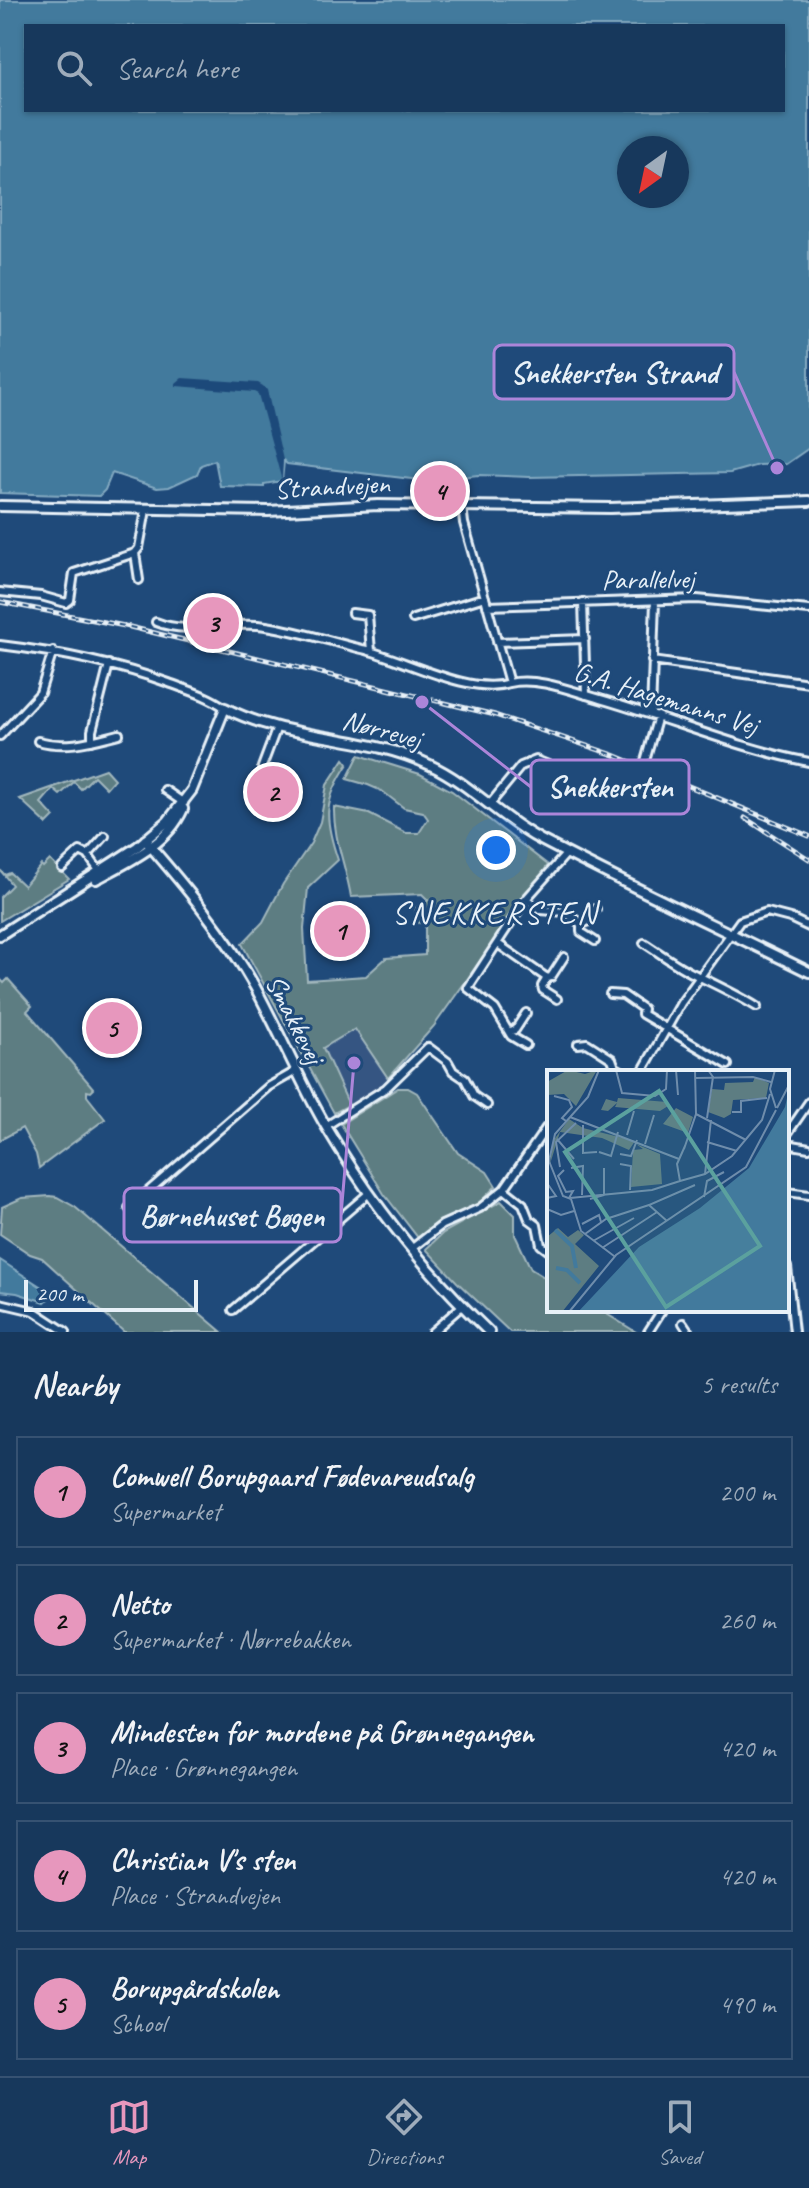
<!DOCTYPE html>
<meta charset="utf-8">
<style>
body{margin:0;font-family:Caveat,sans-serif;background:#203f62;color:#f1f3f6}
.compass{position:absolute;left:617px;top:136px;width:72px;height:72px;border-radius:50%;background:#17385c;box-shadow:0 2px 6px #0004;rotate:213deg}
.scale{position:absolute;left:24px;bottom:20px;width:174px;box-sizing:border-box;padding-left:8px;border:4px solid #e8f1f8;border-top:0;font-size:22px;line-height:28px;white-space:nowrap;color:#e8f1f8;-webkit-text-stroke:6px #1f4a7a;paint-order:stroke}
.you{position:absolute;left:496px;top:850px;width:28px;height:28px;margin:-20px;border:6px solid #fff;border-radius:50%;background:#1a73e8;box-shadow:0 0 0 12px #1a73e833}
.badge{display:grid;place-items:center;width:52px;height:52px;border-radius:50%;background:#e797bd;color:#111;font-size:26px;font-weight:700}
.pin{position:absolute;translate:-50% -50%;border:4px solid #fff;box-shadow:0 2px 8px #0006}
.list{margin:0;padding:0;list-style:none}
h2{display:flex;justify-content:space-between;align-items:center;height:104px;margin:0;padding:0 32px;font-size:34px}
h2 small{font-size:26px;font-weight:400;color:#9eacbb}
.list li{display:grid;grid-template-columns:52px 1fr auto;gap:24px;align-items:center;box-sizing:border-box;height:112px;margin:0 16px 16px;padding:0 16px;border:2px solid #365272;border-radius:0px}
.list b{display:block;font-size:30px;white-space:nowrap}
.list p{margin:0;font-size:26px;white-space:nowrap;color:#9eacbb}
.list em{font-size:26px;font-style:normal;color:#9eacbb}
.icon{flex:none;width:44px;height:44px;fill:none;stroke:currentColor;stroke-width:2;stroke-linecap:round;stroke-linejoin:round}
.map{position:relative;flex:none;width:809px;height:1332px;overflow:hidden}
.search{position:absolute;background:#17385c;box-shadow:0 2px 6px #0004;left:24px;right:24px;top:24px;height:88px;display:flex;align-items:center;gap:20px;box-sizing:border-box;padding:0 28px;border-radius:0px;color:#9eacbb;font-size:30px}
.sheet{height:744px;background:#17385c}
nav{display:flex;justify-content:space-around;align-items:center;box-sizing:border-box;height:112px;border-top:2px solid #365272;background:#17385c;font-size:22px;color:#9eacbb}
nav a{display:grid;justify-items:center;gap:4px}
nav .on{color:#e797bd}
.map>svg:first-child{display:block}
.built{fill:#345582}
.green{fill:#5d7d82;stroke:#a2b7bd;stroke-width:2}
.water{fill:#427a9d;stroke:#84aac1;stroke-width:2;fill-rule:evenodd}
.pier{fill:#1f4a7a}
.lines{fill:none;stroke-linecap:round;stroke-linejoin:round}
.street-casing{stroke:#e8f1f8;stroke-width:12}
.secondary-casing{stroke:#e8f1f8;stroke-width:14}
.street{stroke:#1f4a7a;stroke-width:6}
.secondary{stroke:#1f4a7a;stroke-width:8}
.rail-casing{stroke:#e8f1f8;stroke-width:5}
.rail{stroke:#1f4a7a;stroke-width:2;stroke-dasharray:6;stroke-linecap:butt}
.labels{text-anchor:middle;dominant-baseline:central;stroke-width:6;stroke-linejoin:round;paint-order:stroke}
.street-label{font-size:28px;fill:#e8f1f8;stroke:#1f4a7a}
.quarter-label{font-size:32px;letter-spacing:2px;fill:#e8f1f8;stroke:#1f4a7a}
.inset-river{fill:none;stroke:#427a9d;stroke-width:4}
.inset-road{fill:none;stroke:#6f8dac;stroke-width:2}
.view{fill:#5ba19e;fill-opacity:0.15;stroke:#5ba19e;stroke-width:4}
.inset-edge{fill:none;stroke:#e8f1f8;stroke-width:4}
.leader{fill:none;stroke:#ac85d9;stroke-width:3}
.callout-dot{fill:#ac85d9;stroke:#1f4a7a;stroke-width:3}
.callout{fill:#1f4a7a;stroke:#ac85d9;stroke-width:3}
.callout-label{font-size:30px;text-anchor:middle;font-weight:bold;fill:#e8f1f8}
</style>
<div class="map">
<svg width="809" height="1332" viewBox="0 0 809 1332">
<rect width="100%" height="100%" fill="#1f4a7a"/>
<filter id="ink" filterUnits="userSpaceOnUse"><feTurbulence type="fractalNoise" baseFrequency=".0125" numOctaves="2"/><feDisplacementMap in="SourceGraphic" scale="16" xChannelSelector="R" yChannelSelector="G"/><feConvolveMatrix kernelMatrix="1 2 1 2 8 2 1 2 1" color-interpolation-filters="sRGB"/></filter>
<g filter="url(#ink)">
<path class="built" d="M 355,1029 L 388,1078 L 362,1099 L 349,1105 L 323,1048 Z"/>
<path class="green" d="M 359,755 L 420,774 L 452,791 L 548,865 L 434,1026 L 388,1078 L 355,1029 L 323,1048 L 349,1105 L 334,1113 L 242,944 L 263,922 L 283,884 L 311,843 L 320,822 L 327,785 L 344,759 L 348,764 C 323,801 324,819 338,860 L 308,888 L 304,929 L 307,980 L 366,976 L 386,958 L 425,955 L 425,924 L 415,922 L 416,907 L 420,909 L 428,900 L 422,894 L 351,897 C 346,866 333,838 334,807 L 369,814 L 406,833 L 419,833 L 428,819 L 423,812 L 404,808 L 382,791 L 368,785 L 347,779 Z
M 105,769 L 114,779 L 106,788 L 94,776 L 81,789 L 74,782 L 60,795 L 53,789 L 41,803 L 54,817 L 47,824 L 20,799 Z
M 50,860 L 69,879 L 0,921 L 0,897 L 12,885 L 0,870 L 5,875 L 10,873 L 24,886 L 41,865 L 43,867 Z
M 0,979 L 4,983 L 8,979 L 32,1006 L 27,1011 L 94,1089 L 91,1092 L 87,1091 L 87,1096 L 105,1119 L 39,1168 L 36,1154 L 22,1128 L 0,1140 Z
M 398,1088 L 408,1088 L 417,1093 L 458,1153 L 487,1172 L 496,1186 L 477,1205 L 439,1224 L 419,1239 L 384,1194 L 341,1124 Z
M 50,1196 L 57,1197 L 75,1207 L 222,1332 L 124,1332 L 42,1258 L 30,1254 L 0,1234 L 2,1207 L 22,1198 Z
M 501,1201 L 515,1215 L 515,1235 L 531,1269 L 549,1280 L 549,1310 L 600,1310 L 636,1332 L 510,1332 L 457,1282 L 426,1249 L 443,1233 Z"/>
<path class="water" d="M 0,0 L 809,0 L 809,448 L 786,464 L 758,465 L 730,473 L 529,477 L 478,475 L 428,481 L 287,464 L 284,461 L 282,481 L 264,484 L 264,487 L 220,486 L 215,460 L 201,465 L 197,474 L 169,487 L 157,488 L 112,473 L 105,490 L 99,496 L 0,493 ZM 26,26 L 783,26 L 783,110 L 26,110 ZM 629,148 L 677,148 L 677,196 L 629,196 Z
M 0,1260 L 43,1288 L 49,1298 L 45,1302 L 17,1293 L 0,1291 Z"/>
<path class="pier" d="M 182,378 L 258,383 L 263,386 L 267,390 L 283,460 L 282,481 L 258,394 L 254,392 L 176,386 L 176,383 Z"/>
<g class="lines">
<g class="street-casing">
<path id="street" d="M 135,553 L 139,580
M 0,592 L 41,596 L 66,603 L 70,600 L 74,573 L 135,553 L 139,548 L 146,510
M 583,602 L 586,695
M 487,606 L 697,599 L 809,610
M 352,613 L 368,615 L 371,651
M 413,619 L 485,597
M 156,622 C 190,636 230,620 266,626 C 298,631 330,641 362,649 C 402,658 469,696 509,683 L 464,523 L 462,506
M 497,642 L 585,639
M 0,645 C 58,652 114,663 169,683 C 188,690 209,696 225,708
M 652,661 L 809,683
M 509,683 C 539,677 571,691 600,699 C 670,719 737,748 809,762
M 651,714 L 655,601
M 277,727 L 262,767 L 285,777
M 0,736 L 40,693 L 53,651
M 38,741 C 67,749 91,741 119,734
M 92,741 L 92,731 L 109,664
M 645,761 L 658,716
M 165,790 L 184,803
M 490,804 L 521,766 L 536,760 L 617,793 L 629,790 L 640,773
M 88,855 L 105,836
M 62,868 L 80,851 L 88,855 L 100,872
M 526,899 L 541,910 L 565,912 L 581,924 L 581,932 L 595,941
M 581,924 L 587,922 L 596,909
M 644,943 C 660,953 677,966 694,974 C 716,985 736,994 757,1007
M 498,944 L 547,978 L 542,986 L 543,990 L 557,999
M 547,978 L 551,977 L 564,957
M 610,994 L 623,995 L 643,1009 L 642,1014 L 728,1065
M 510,1031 L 515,1030 L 526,1013
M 578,1044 L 587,1043 L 612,1059 L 615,1067 L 623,1072
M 526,1045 L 511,1036 L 495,1009 L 468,988 L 526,899 L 567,853
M 642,1072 L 681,1003 L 740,921 L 767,912 L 790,918 L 809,927
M 326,1126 L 386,1088 L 428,1047 L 448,1062 L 453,1071 L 465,1079 L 474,1096 L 487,1105
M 787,1134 L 809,1102
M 787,1144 L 809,1148
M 504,1189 L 523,1204 L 529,1219 L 537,1225 L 541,1245 L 549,1251
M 787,1192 L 809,1195
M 129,1208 L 268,1087 L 296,1071
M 411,1249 L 442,1225 L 480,1208 L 504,1189 L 546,1128 L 549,1130
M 787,1267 L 794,1332
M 0,1303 L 34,1311 L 66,1332
M 233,1310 L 368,1194
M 683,1323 L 689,1332
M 432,1332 L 462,1306
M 648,1332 L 662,1310"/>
</g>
<g class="secondary-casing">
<path id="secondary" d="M 0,506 L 268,511 L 378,505 L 610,508 L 809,501
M 145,840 C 185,886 225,934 255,987 C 280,1033 300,1082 327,1128 C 372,1204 425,1271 489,1332
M 96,879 C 128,862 167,845 183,809
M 0,935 L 137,847 L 168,821 L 192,790 L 225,708 C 289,741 366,734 430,765 C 471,784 501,819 541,840 C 629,886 720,928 809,972"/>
</g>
<use href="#street" class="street"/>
<use href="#secondary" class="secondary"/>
<g class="rail-casing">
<path id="rail" d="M 0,602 L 130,627 L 495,715 L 614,755 L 809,836
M 745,818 L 809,859"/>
</g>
<use href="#rail" class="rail"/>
</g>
</g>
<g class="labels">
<g class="street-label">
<text transform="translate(332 486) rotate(-3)">Strandvejen</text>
<text transform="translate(648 579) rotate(-1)">Parallelvej</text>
<text transform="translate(666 698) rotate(17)">G.A. Hagemanns Vej</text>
<text transform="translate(382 729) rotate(15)">Nørrevej</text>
<text transform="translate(295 1019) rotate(63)">Smakkevej</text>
</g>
<g class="quarter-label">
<text x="495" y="912">SNEKKERSTEN</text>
</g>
</g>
<g transform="translate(547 1070)">
<rect width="242" height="242" fill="#1f4a7a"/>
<path d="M 21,0 L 38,4 L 50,0 L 29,36 L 17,24 L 0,25 L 0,12 ZM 208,7 L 222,13 L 219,28 L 186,30 L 184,44 L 177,48 L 161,42 L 165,19 L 177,20 L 178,13 L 206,12 ZM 71,28 L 120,32 L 121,36 L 113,41 L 68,37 L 70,33 L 61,41 L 54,40 L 59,29 L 70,32 ZM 129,38 L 146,47 L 141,63 L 116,54 ZM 22,49 L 36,58 L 88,71 L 82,80 L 55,68 L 13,62 L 3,94 L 6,71 ZM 89,74 L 113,84 L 115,114 L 84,117 L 86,80 L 96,79 ZM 11,158 L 21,167 L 31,160 L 37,165 L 28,174 L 52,196 L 15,242 L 0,242 L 0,167 Z" fill="#5d7d82"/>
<path d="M 242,19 L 242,242 L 31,242 L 92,177 L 153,138 L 202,98 L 238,37 Z" fill="#427a9d"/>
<path class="inset-river" d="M 8,160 L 25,176 L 29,198M 9,198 L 20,200 L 33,213"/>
<path class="inset-road" d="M 52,0 L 41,27 L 8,64 L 2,91 L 16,126 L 24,129 L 34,161 L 67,186M 69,0 L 75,23 L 108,26 L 119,19 L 120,0M 129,0 L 131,25M 228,0 L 223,19 L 229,38M 149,8 L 206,7 L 224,12M 7,26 L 22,30 L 25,37 L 15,48 L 19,51M 230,38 L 242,15M 185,42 L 194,42 L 194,31 L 220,28M 149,44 L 199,70M 23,47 L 132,89M 160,48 L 166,7 L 161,0M 36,55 L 36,83 L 50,82M 80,65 L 87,41M 10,69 L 27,89M 160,72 L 190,81M 98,74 L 107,45M 137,79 L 149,44 L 148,0M 52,82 L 64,86 L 71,62M 73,84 L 84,86 L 90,70M 73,94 L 84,96 L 83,120M 13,97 L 9,72 L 29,53M 24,98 L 36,96 L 35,125M 17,100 L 11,106 L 19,122 L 26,121 L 22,128M 158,104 L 164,50M 133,111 L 158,104 L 185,86 L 215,50 L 223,24M 0,113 L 9,126 L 0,128M 157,127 L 160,111 L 177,102M 23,128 L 105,120 L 133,111 L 130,94 L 138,76M 43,129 L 57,125 L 57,98M 0,139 L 14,145 L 27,141M 120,151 L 102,135 L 148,115M 35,154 L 52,145 L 54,152M 38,164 L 59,149 L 102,135M 46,171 L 87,148M 55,178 L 110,142M 22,242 L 69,185 L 199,97 L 229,40"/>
<path class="view" d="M 112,21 L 213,176 L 119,237 L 18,82 Z"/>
<rect width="242" height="242" class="inset-edge"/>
</g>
<path class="leader" d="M777 468L734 372M422 702L531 787M354 1063L341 1215"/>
<g class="callout-dot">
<circle cx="777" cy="468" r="8"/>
<circle cx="422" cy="702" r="8"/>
<circle cx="354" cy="1063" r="8"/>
</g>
<g class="callout">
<rect x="494" y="345" width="240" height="54" rx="8"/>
<rect x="531" y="760" width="158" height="54" rx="8"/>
<rect x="124" y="1188" width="217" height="54" rx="8"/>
</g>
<g class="callout-label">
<text x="614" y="383">Snekkersten Strand</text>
<text x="610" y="797">Snekkersten</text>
<text x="232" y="1226">Børnehuset Bøgen</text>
</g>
</svg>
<svg class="compass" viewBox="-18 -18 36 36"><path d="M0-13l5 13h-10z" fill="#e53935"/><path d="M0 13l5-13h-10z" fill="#9eacbb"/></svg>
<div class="scale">200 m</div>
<div class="you"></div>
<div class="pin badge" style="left:340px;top:931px">1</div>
<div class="pin badge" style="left:273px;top:792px">2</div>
<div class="pin badge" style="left:213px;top:623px">3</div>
<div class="pin badge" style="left:440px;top:491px">4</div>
<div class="pin badge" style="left:112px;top:1028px">5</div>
<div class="search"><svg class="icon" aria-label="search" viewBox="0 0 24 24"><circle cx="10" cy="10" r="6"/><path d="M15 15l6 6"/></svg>Search here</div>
</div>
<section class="sheet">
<h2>Nearby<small>5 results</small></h2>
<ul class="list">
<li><span class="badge">1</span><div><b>Comwell Borupgaard Fødevareudsalg</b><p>Supermarket</p></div><em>200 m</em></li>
<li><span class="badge">2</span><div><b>Netto</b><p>Supermarket · Nørrebakken</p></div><em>260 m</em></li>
<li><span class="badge">3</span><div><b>Mindesten for mordene på Grønnegangen</b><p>Place · Grønnegangen</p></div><em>420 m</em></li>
<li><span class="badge">4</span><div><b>Christian V's sten</b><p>Place · Strandvejen</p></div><em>420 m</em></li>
<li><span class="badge">5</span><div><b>Borupgårdskolen</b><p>School</p></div><em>490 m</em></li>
</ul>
</section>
<nav>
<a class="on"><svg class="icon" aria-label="map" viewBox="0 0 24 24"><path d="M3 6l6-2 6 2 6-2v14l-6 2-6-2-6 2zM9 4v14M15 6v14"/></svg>Map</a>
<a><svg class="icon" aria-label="directions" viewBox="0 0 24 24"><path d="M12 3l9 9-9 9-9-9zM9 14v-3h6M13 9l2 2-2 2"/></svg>Directions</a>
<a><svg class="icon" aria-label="saved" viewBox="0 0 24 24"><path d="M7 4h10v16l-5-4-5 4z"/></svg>Saved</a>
</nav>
